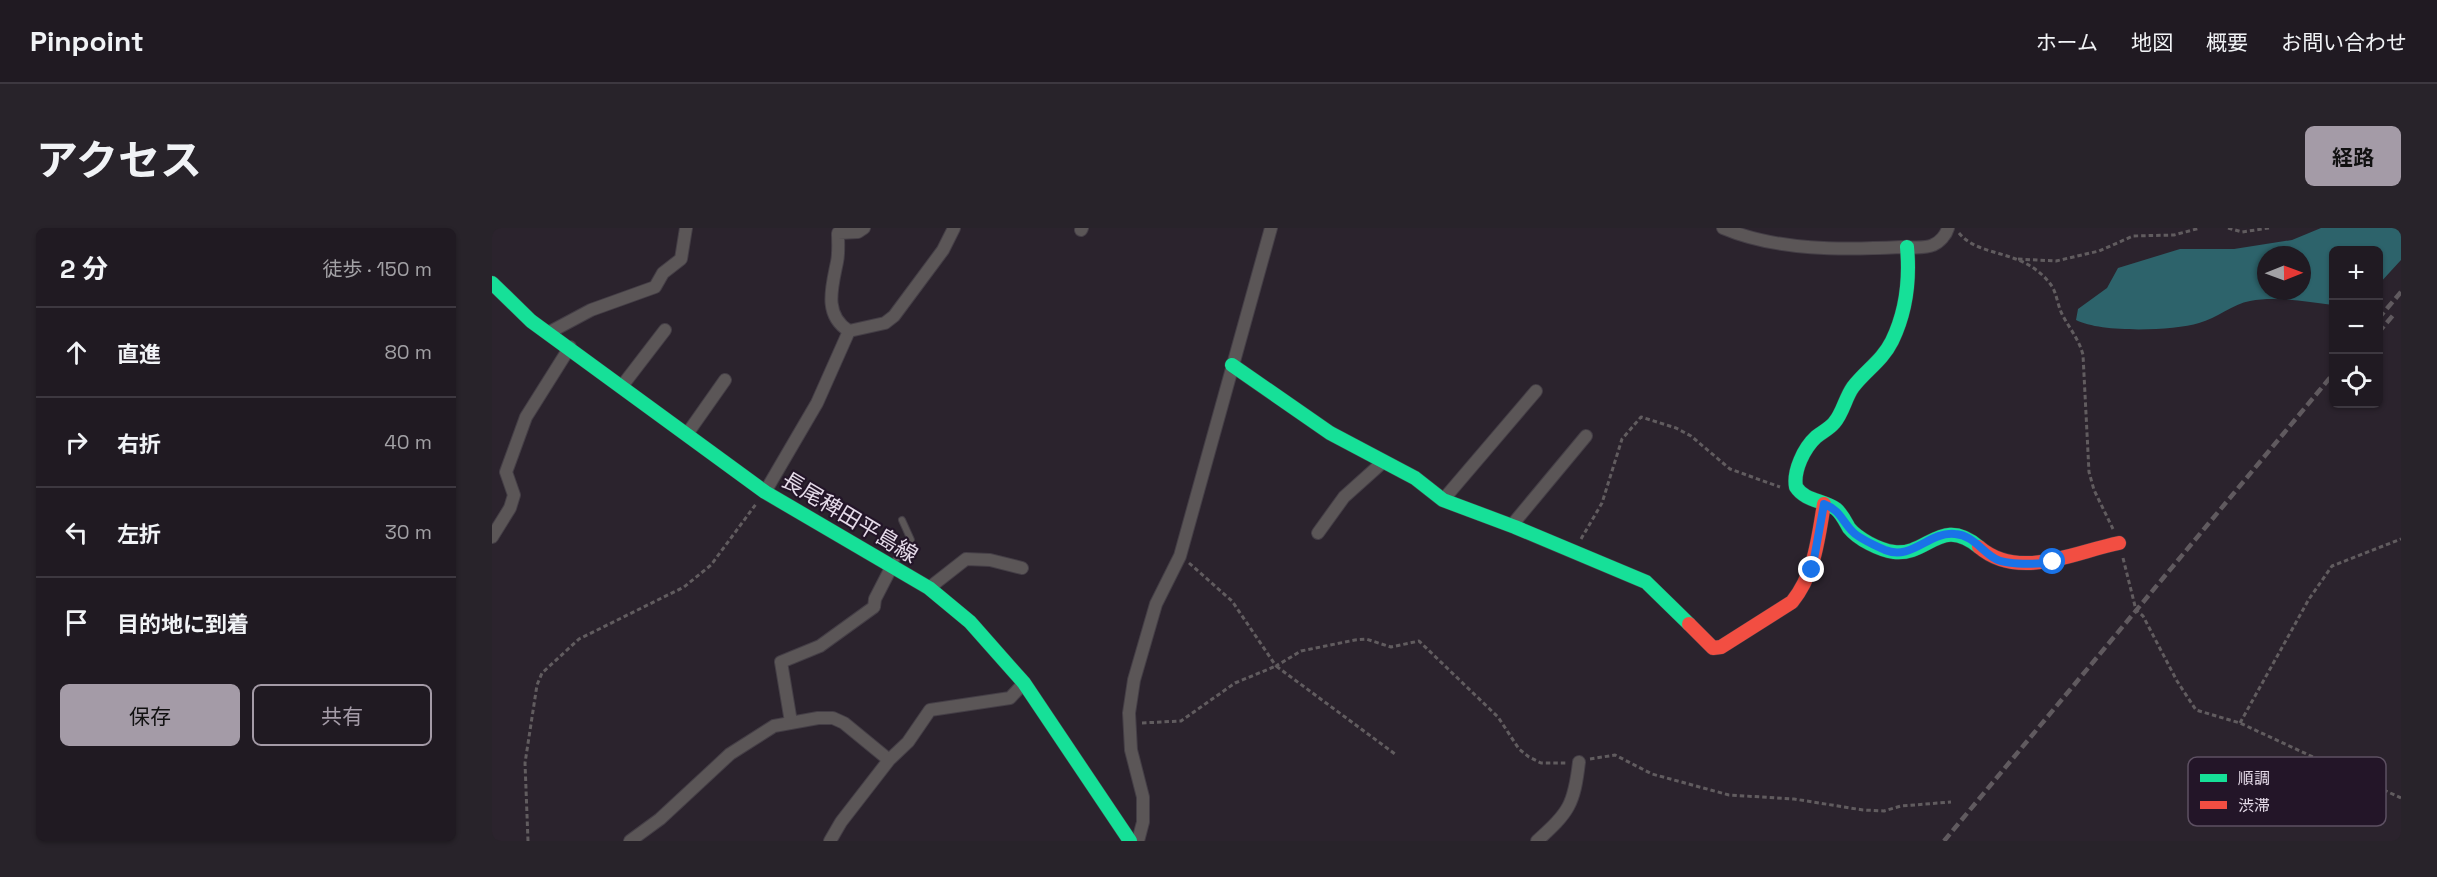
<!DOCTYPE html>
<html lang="ja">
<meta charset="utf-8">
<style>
body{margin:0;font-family:"Space Grotesk","Noto Sans JP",sans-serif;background:#28232a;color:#f1f3f6}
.controls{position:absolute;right:18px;top:18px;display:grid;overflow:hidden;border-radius:9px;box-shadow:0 2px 4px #0004}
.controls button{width:54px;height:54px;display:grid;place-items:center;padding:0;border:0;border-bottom:2px solid #3d3840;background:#201a22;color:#f1f3f6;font:30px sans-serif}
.compass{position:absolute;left:1765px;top:18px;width:54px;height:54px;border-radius:50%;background:#201a22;box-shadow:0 2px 4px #0004;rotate:89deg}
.stop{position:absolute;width:18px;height:18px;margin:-14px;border:4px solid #1a73e8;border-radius:50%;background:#fff}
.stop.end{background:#1a73e8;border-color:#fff;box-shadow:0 2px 6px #0008}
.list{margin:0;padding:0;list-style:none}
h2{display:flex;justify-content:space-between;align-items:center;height:78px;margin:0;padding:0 24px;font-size:26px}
h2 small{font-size:20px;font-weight:400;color:#a2a1a5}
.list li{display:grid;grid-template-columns:39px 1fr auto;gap:18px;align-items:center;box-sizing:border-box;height:90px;padding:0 24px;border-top:2px solid #3d3840}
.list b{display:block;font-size:22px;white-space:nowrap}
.list em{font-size:20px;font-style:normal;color:#a2a1a5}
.actions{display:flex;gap:12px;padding:18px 24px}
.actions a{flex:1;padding:14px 0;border:2px solid #a49ba7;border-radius:9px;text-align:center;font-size:21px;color:#a49ba7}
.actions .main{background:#a49ba7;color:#111}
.icon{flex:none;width:33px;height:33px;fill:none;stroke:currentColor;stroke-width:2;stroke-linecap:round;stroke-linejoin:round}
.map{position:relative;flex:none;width:1909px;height:613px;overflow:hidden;border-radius:9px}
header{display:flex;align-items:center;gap:36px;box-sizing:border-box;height:84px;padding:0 30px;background:#201a22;border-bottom:2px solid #3d3840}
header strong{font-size:28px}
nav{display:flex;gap:33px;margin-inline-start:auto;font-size:21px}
.intro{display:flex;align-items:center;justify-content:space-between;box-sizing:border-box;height:144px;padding:0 36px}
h1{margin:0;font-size:42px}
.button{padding:15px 27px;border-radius:9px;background:#a49ba7;color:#111;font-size:21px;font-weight:700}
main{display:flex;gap:36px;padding:0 36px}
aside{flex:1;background:#201a22;border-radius:9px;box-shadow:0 2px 4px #0004}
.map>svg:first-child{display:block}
.water{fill:#2d636b;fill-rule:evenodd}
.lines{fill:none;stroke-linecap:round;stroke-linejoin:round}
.lane-casing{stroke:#443e46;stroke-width:8}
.street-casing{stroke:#443e46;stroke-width:14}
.fast-casing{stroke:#443e46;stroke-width:15}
.jam-casing{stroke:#443e46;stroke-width:15}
.path{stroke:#615c5f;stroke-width:3;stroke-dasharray:4.5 3;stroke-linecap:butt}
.lane{stroke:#5b5657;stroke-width:6}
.street{stroke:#5b5657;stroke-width:12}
.fast{stroke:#16e098;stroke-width:14}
.jam{stroke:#f24e42;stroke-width:14}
.rail{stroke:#605a5f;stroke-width:4.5;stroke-dasharray:9 4.5;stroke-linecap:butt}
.route{stroke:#1a73e8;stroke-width:8}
.labels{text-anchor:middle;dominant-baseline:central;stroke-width:4.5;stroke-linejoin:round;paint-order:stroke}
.street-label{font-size:22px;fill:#e5dbe9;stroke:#231528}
.key{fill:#231528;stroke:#5d5062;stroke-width:1.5}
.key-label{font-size:16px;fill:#e5dbe9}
</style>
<header>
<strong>Pinpoint</strong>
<nav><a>ホーム</a><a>地図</a><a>概要</a><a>お問い合わせ</a></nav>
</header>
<div class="intro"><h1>アクセス</h1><a class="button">経路</a></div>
<main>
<aside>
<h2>2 分<small>徒歩 · 150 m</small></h2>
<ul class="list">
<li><svg class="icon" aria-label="ahead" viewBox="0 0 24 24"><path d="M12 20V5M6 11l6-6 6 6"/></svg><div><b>直進</b></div><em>80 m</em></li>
<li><svg class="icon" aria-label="right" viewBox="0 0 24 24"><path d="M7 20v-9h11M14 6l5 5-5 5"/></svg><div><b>右折</b></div><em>40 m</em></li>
<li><svg class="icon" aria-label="left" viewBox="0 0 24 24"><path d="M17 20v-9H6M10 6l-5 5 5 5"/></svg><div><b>左折</b></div><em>30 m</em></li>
<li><svg class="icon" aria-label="arrive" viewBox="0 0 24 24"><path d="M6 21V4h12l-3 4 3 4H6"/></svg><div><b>目的地に到着</b></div></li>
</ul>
<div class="actions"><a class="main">保存</a><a>共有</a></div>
</aside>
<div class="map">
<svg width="1909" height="613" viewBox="0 0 1909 613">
<rect width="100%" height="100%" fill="#2b232d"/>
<path class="water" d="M 1829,0 L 1909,0 L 1909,32 L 1887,56 L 1886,22 L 1842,22 L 1841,77 C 1815,74 1785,68 1758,73 C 1741,76 1725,90 1707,95 C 1680,103 1609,105 1584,92 L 1586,81 L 1615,60 L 1626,40 L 1688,21 L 1742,21 L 1800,12 ZM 1774,27 L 1810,27 L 1810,63 L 1774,63 Z"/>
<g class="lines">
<g class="lane-casing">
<path id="lane" d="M 400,337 L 419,312 L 410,292"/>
</g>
<g class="street-casing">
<path id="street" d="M 1231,0 C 1285,23 1351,22 1409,19 C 1418,19 1433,21 1441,17 C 1448,14 1454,7 1456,0
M 589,2 L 590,0
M 357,103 C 331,87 340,59 345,34 C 347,25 346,14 346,5 L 366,4 L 372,0
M 56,105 L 99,82 L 163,59 L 171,45 L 189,31 L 194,0
M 130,158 L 173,102
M 195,206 L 233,152
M 273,264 L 325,175 L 357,103 L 393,95 L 402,88 L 451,22 L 462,0
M 951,272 L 1044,163
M 1020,297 L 1094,208
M 826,305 L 852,269 L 891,234
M 0,309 L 18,280 L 22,267 L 14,244 L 34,189 L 78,119
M 437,360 L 474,331 L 498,332 L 530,340
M 299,494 L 289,434 L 328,418 L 382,379 L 383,371 L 400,338
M 138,613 L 168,591 L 238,526 L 282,498 L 326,490 L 341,490 L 352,495 L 397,532 L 416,514 L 438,482 L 518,470 L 532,455
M 338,613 L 349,594 L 397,532
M 646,613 L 651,594 L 651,569 L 639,522 L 637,485 L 642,452 L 664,376 L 688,328 L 779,0
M 1045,613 C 1077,584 1082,577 1087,534"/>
</g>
<g class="fast-casing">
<path id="fast" d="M 1415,19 C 1418,51 1414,84 1400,113 C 1390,133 1374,142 1361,159 C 1353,170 1351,185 1342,195 C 1337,201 1330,204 1324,209 C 1312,220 1301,243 1304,259 C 1313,273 1331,272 1344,281 C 1350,286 1353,293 1357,300 C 1366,311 1387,322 1402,324 C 1436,328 1449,287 1487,319
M 0,55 L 39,93 L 273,264 L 437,360 L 478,394 L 532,455 L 638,613
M 740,137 L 838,205 L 923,250 L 951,272 L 1023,299 L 1154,354 L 1197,396"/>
</g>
<g class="jam-casing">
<path id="jam" d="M 1487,319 C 1527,353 1582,324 1627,315
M 1197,396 L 1221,420 L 1229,419 L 1300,374 C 1323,345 1326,311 1332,276"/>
</g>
<path class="path" d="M 1736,0 L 1750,4 L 1777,0
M 1467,5 C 1480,21 1502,23 1521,30 C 1536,35 1552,45 1561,60 C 1565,68 1566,78 1570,86 C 1577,100 1587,111 1591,127 L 1597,244 L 1602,262 L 1621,301
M 1526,31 L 1564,33 L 1607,23 L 1641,8 L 1682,7 L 1708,0
M 1089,311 L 1110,275 L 1130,211 L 1149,189 L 1184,200 L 1199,208 L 1238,241 L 1288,259
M 1631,330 L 1644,382 L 1651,388 L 1685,453 L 1704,482 L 1748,495 L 1909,570
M 697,335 L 740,373 L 784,438 L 809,423 L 863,412 L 874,411 L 899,419 L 927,413 L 1006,489 L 1027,521 L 1037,529 L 1049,535 L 1074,535
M 650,495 L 689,493 L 743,455 L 784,438 L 903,526
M 1748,495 L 1817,371 L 1840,338 L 1909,311
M 1098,531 L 1123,527 L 1160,546 L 1237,567 L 1302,571 L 1371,582 L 1392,583 L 1409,578 L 1459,574
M 36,613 L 33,535 L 45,457 L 50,445 L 87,411 L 192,359 L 219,337 L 264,276"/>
<use href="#lane" class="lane"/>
<use href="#street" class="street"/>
<use href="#fast" class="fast"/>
<use href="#jam" class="jam"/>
<path class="rail" d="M 1886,91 L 1909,64
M 1886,105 L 1903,85
M 1452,613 L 1842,145"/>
</g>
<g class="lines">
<path class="route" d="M 1320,342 L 1332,276 C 1348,282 1350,293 1361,304 C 1368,311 1384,318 1393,322 C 1420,333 1437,303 1463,306 C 1480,307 1489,322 1502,330 C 1514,338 1547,336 1561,334"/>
</g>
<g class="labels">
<g class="street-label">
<text transform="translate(358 289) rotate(31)">長尾稗田平島線</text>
</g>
</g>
<rect x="1696" y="529" width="198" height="69" rx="9" class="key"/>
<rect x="1708" y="546" width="27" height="8" fill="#16e098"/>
<rect x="1708" y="573" width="27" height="8" fill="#f24e42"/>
<g class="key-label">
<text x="1746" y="556">順調</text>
<text x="1746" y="583">渋滞</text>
</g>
</svg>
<div class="controls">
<button>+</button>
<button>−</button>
<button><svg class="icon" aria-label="locate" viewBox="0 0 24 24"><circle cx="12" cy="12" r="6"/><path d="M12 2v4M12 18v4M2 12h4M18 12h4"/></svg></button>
</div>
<svg class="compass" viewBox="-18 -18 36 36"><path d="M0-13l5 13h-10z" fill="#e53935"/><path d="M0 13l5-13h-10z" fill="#a2a1a5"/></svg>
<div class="stop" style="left:1561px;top:334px"></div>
<div class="stop end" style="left:1320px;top:342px"></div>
</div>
</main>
